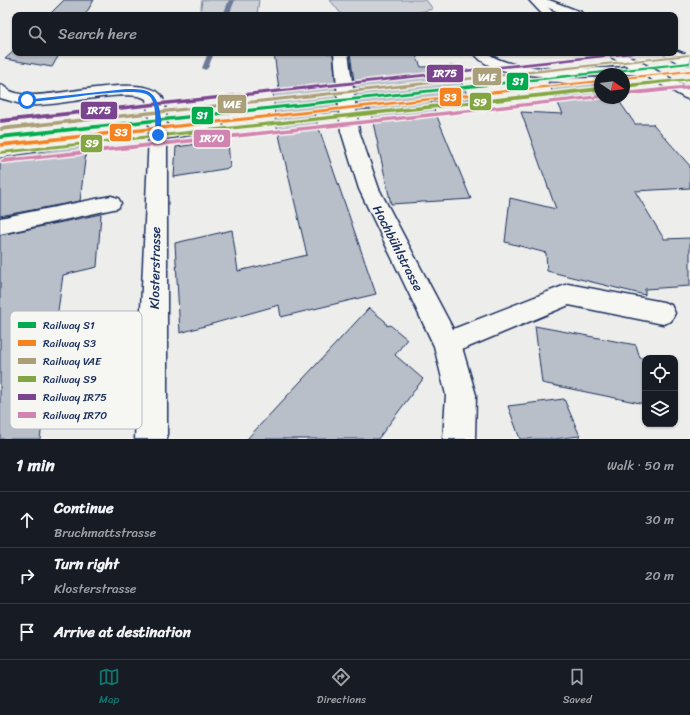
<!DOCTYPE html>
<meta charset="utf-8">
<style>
body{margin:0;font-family:Sriracha,sans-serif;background:#20242c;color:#f1f3f6}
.controls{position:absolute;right:12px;bottom:12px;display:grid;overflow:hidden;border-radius:8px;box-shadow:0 1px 3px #0004}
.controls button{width:36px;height:36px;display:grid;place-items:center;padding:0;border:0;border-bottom:1px solid #363941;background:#171b24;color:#f1f3f6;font:20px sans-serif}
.compass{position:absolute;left:594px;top:68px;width:36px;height:36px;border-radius:50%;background:#171b24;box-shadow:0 1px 3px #0004;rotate:103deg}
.stop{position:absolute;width:12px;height:12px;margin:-9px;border:3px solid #1a73e8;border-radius:50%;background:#fff}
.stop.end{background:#1a73e8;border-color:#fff;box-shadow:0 1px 4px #0008}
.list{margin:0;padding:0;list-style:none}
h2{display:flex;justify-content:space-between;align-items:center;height:52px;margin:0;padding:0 16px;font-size:17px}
h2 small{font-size:13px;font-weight:400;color:#9ea1a6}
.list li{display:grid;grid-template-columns:26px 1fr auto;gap:12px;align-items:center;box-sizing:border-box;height:56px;padding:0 16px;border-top:1px solid #363941}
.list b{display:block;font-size:15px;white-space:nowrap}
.list p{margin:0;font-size:13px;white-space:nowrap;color:#9ea1a6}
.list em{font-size:13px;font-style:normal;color:#9ea1a6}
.icon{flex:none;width:22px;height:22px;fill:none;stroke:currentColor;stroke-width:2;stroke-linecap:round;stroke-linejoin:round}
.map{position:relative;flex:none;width:690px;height:439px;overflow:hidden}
.search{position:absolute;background:#171b24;box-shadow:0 1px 3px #0004;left:12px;right:12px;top:12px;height:44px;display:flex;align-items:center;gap:10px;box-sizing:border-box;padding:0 14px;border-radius:8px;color:#9ea1a6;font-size:15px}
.sheet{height:220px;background:#171b24}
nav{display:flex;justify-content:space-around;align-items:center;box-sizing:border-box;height:56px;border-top:1px solid #363941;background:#171b24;font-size:11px;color:#9ea1a6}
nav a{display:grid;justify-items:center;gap:2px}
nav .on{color:#0f766e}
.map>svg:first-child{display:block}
.green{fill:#ced2d7;stroke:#74809a}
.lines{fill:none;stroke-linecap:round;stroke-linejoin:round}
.stream{fill:#6e7a96;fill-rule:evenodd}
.building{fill:#b9bfc8;stroke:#1b2f5e}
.lane-casing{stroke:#1b2f5e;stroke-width:3}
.street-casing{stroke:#1b2f5e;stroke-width:3}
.lane{fill:#f6f6f2;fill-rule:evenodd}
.street{fill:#f6f6f2;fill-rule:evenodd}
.rail-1-casing{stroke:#f6f6f2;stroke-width:3}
.rail-2-casing{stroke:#f6f6f2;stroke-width:3}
.rail-3-casing{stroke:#f6f6f2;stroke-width:3}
.rail-4-casing{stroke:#f6f6f2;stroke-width:3}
.rail-5-casing{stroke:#f6f6f2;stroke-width:3}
.rail-6-casing{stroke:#f6f6f2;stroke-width:3}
.rail-1{fill:#00ab4d;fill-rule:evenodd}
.rail-2{fill:#f48220;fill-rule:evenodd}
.rail-3{fill:#ab9f7a;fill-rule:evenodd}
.rail-4{fill:#83a642;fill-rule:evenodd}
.rail-5{fill:#7a448f;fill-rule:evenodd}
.rail-6{fill:#d184af;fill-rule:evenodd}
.route{fill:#1a73e8}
.labels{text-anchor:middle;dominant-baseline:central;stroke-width:3;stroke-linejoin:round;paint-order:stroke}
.street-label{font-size:13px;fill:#1b2f5e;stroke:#f6f6f2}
.key{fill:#f6f6f2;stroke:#b4bac6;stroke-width:1}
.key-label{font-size:11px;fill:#1b2f5e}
.line-badge{stroke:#f6f6f2;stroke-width:1.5}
.badge-label{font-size:11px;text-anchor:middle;font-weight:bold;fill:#fff}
</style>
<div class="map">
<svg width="690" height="439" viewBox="0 0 690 439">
<rect width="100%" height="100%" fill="#edeeec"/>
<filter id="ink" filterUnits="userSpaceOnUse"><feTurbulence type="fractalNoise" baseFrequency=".025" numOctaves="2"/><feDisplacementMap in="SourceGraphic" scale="8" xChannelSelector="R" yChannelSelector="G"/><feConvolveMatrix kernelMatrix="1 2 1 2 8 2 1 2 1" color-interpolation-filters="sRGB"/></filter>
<g filter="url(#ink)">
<path class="green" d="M 202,0 L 259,0 L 257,15 L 200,15 Z
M 330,0 L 426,0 L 433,9 L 406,15 L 342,15 Z"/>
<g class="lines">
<path class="stream" d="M 229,0 L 235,0 L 229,15 L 223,15 Z
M 208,53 L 214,53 L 208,68 L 205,70 L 202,68 Z"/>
</g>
<path class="building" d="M 64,0 L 94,0 L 85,15 L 49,15 Z
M 15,50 L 15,53 L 60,53 L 52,67 L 5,59 Z
M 274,53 L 333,53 L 338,112 L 314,114 L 376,294 L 281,317 L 279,305 L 180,333 L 175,243 L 232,230 L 238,271 L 307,255 L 275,118 L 273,90 L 279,89 Z
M 350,53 L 415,53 L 421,67 L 453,66 L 470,100 L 431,102 L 471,199 L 391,204 L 370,109 L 358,110 Z
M 548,82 L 600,84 L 600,98 L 617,98 L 635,124 L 653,124 L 690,166 L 690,188 L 635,191 L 664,239 L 690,238 L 690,286 L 645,289 L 645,295 L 547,271 L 546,253 L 505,242 L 510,198 L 556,209 L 521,112 L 563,114 Z
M 228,140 L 230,168 L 174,177 L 176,147 Z
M 87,144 L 80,201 L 0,216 L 0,158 Z
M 101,214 L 97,267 L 63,275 L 40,439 L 0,439 L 0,235 Z
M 369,308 L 385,321 L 387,326 L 390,325 L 407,339 L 395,355 L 423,379 L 378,439 L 247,439 Z
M 535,326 L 636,345 L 640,358 L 645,358 L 645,404 L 542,383 Z
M 564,399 L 580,436 L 554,439 L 520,439 L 508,406 Z"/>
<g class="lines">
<g class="lane-casing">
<path id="lane" d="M 529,0 L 540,0 L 556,15 L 543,15 Z
M 474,53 L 488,53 C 514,75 595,68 629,67 L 609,56 L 608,53 L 624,53 L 690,89 L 690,99 L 685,98 L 642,74 L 600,74 L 600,76 C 569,77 493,81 474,53 Z
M 215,121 L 221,122 L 223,126 L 221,130 L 158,140 L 152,139 L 150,135 L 152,131 L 158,130 Z
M 111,196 L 118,198 L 121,203 L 118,208 L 0,234 L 0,218 Z
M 568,284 L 663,302 L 671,305 L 675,313 L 671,321 L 663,324 L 569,305 L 447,356 L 438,353 L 434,344 L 438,335 Z"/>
</g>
<g class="street-casing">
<path id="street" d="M 532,0 L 549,0 L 581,12 L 583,15 L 566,15 L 534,2 Z
M 675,50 L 690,56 L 690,64 C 683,65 668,59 664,53 L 675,53 Z
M 334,53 L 348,53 L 359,131 L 379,189 L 461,344 L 476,395 L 475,439 L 443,439 L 446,395 L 434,346 L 359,189 L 341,131 Z
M 0,85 C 5,86 6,89 10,91 C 15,93 23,95 28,95 C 57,97 140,74 160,94 C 167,100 167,126 167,135 L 167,439 L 135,439 L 149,135 L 149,118 L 146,99 C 127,87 55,108 27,105 C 18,104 9,100 0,98 Z"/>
</g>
<use href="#lane" class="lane"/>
<use href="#street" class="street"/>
<g class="rail-1-casing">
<path id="rail-1" d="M 690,62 L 690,64 L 0,139 L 0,135 Z"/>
</g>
<g class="rail-2-casing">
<path id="rail-2" d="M 690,70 L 690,72 L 624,79 L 624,77 Z
M 600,80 L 600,82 L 0,147 L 0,143 L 1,143 Z"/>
</g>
<g class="rail-3-casing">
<path id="rail-3" d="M 690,54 L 689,56 L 0,131 L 0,127 Z"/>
</g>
<g class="rail-4-casing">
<path id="rail-4" d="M 690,78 L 690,80 L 624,88 L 624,84 Z
M 600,87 L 600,91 L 0,154 L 0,152 L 2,151 Z"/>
</g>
<g class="rail-5-casing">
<path id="rail-5" d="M 620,53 L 635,53 L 633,54 L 0,123 L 0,119 Z"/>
</g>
<g class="rail-6-casing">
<path id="rail-6" d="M 690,85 L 690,89 L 624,96 L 624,92 Z
M 600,95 L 600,98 L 602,98 L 3,163 L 0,161 L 3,159 Z"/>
</g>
<use href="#rail-1" class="rail-1"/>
<use href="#rail-2" class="rail-2"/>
<use href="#rail-3" class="rail-3"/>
<use href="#rail-4" class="rail-4"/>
<use href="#rail-5" class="rail-5"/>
<use href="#rail-6" class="rail-6"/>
</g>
</g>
<path class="route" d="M 126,89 C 132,89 141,89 147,91 C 161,96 163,124 160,136 L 155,135 C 155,125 157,107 151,98 C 147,91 132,92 125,92 C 92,93 60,100 27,102 L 24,100 Z"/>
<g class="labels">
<g class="street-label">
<text transform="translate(398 248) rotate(63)">Hochbühlstrasse</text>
<text transform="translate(155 268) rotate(-89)">Klosterstrasse</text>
</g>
</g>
<rect x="10" y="311" width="132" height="118" rx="6" class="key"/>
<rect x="18" y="322" width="18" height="6" fill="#00ab4d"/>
<rect x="18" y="340" width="18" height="6" fill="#f48220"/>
<rect x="18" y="358" width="18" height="6" fill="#ab9f7a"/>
<rect x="18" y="376" width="18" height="6" fill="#83a642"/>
<rect x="18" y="394" width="18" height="6" fill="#7a448f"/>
<rect x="18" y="412" width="18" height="6" fill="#d184af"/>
<g class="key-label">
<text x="43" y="329">Railway S1</text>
<text x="43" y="347">Railway S3</text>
<text x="43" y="365">Railway VAE</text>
<text x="43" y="383">Railway S9</text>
<text x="43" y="401">Railway IR75</text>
<text x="43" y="419">Railway IR70</text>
</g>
<g class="line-badge">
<rect x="426" y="64" width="38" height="19" rx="4" fill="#7a448f"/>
<rect x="472" y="67" width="30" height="19" rx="4" fill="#ab9f7a"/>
<rect x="506" y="72" width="23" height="19" rx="4" fill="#00ab4d"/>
<rect x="439" y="87" width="23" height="20" rx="4" fill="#f48220"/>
<rect x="469" y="92" width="23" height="19" rx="4" fill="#83a642"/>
<rect x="217" y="94" width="30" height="20" rx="4" fill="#ab9f7a"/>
<rect x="80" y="101" width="38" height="19" rx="4" fill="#7a448f"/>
<rect x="191" y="106" width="23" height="19" rx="4" fill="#00ab4d"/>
<rect x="109" y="123" width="23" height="19" rx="4" fill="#f48220"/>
<rect x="193" y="129" width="38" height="19" rx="4" fill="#d184af"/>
<rect x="80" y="134" width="23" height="19" rx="4" fill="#83a642"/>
</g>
<g class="badge-label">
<text x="445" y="77">IR75</text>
<text x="487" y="81">VAE</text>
<text x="518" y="85">S1</text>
<text x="450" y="101">S3</text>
<text x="480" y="106">S9</text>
<text x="232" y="108">VAE</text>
<text x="99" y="114">IR75</text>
<text x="202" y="119">S1</text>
<text x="121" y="136">S3</text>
<text x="212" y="142">IR70</text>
<text x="92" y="147">S9</text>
</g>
</svg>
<div class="controls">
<button><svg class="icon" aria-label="locate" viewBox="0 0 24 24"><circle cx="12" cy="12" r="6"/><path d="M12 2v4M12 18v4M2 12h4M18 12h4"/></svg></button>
<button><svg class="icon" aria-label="layers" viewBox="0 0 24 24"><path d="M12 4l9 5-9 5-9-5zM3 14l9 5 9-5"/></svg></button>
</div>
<svg class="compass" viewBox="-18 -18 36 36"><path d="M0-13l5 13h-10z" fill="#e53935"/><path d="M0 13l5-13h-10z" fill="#9ea1a6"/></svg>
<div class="stop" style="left:27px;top:100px"></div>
<div class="stop end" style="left:158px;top:135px"></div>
<div class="search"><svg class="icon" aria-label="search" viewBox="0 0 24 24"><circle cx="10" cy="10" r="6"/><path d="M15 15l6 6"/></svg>Search here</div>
</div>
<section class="sheet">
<h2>1 min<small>Walk · 50 m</small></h2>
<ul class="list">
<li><svg class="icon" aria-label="ahead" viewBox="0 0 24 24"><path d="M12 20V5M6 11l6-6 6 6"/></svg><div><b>Continue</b><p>Bruchmattstrasse</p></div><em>30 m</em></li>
<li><svg class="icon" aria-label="right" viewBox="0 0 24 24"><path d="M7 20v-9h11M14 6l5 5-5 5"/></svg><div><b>Turn right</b><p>Klosterstrasse</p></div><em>20 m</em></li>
<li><svg class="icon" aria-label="arrive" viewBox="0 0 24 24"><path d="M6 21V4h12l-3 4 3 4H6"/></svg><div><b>Arrive at destination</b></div></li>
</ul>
</section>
<nav>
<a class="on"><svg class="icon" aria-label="map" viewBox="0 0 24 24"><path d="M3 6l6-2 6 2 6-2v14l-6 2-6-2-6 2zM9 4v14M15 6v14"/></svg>Map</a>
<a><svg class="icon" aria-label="directions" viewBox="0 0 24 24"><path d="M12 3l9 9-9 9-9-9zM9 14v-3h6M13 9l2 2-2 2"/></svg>Directions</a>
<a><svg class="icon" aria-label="saved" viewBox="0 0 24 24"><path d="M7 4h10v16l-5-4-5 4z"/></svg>Saved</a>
</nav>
